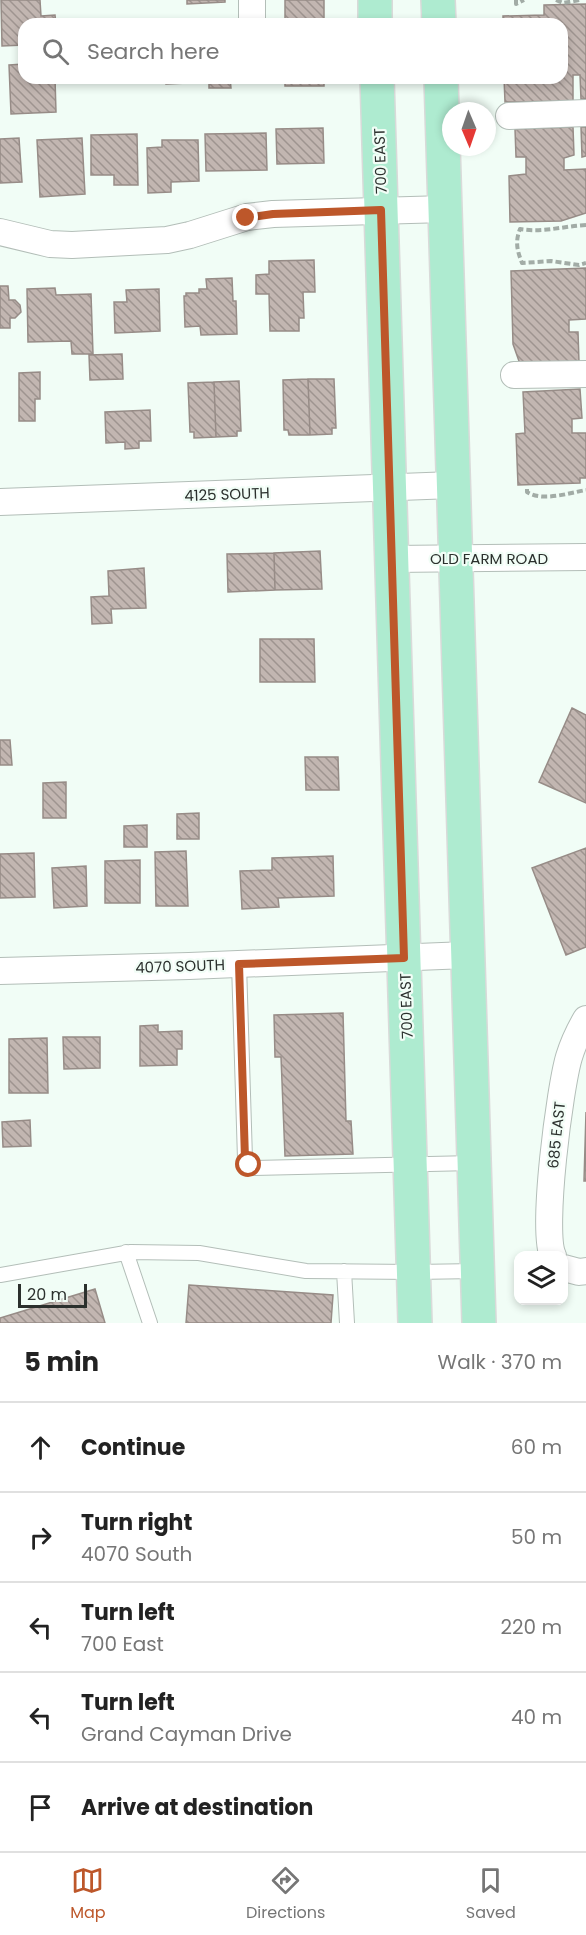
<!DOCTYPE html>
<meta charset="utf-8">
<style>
body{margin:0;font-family:Poppins,sans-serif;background:#f2f2f2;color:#222}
.controls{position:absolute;right:18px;bottom:18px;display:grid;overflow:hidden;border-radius:12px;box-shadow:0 3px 9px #0003}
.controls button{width:54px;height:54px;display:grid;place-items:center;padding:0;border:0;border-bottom:2px solid #e0e0e0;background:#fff;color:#222;font:30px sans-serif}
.compass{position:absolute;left:442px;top:102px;width:54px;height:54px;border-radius:50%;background:#fff;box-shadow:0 3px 9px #0003;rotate:178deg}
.scale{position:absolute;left:18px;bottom:15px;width:69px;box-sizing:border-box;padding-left:6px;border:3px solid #2b302d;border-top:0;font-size:16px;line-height:21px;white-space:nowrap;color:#2b302d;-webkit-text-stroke:4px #f1fdf6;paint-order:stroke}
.stop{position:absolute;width:18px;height:18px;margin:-14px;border:4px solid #bd572a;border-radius:50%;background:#fff}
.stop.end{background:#bd572a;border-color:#fff;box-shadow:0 2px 6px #0008}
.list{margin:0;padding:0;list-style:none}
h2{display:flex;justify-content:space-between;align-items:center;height:78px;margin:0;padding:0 24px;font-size:26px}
h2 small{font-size:20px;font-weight:400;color:#767676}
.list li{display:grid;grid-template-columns:39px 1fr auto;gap:18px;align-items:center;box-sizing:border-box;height:90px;padding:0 24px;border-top:2px solid #e0e0e0}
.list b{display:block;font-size:22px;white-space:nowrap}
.list p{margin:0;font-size:20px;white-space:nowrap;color:#767676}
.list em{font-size:20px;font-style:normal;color:#767676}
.icon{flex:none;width:33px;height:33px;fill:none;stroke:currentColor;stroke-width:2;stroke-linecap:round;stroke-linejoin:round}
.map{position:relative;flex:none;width:586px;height:1323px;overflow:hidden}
.search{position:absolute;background:#fff;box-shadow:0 3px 9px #0003;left:18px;right:18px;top:18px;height:66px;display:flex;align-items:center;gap:15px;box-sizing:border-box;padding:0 21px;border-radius:18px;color:#767676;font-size:22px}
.sheet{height:528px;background:#fff}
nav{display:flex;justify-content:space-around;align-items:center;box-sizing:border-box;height:84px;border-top:2px solid #e0e0e0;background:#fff;font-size:16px;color:#767676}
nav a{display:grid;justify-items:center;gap:3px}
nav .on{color:#bd572a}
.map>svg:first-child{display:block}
.building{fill:url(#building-back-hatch);stroke:#978c87;stroke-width:1.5}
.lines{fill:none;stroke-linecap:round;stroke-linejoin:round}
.lane-casing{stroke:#b3beb8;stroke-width:16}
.street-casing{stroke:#b3beb8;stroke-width:28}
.primary-casing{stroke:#d9dad9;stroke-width:36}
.path{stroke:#a2aca6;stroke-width:4;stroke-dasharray:6 3;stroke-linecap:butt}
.lane{stroke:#fff;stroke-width:14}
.street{stroke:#fff;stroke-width:26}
.primary{stroke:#aeebd0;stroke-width:33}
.route{stroke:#bd572a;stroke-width:8}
.labels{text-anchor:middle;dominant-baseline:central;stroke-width:4.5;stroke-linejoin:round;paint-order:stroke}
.street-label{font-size:15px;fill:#2b302d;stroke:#f1fdf6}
</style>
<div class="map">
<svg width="586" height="1323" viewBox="0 0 586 1323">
<defs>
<pattern id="building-back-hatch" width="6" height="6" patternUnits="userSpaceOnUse" patternTransform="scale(1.5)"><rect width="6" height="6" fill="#c2b6b1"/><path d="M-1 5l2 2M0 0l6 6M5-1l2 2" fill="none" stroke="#9e9490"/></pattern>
</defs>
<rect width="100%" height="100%" fill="#f1fdf6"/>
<path class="building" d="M 1,0 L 40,0 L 41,16 L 55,15 L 56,24 L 24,24 L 24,45 L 2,46 Z
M 187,0 L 225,0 L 225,2 L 187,4 Z
M 285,0 L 324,0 L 324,19 L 285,19 Z
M 586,4 L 586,99 L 581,99 L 580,75 L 573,75 L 573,101 L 505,102 L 504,78 L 562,78 L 562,24 L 503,24 L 503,16 L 544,15 L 544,5 Z
M 285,19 L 324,19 L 324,24 L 285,24 Z
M 24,64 L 24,78 L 55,78 L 56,112 L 11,114 L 9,65 Z
M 166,78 L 187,78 L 187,83 L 166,84 Z
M 187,78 L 209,78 L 209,83 L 187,83 Z
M 209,78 L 230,78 L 231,88 L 209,88 Z
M 285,78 L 324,78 L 324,86 L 285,86 Z
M 573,127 L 574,155 L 564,158 L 564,170 L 586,169 L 586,213 L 561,221 L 510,222 L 509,176 L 526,174 L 526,157 L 516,157 L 515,129 Z
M 581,127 L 586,127 L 586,156 L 582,157 Z
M 323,128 L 324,163 L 277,164 L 276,129 Z
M 266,133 L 267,170 L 206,171 L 205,134 Z
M 137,134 L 138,185 L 114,185 L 114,175 L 91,175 L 91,135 Z
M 19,138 L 22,182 L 0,183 L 0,139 Z
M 82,138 L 85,194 L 40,197 L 37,140 Z
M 162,140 L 198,140 L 199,181 L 171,182 L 171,192 L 148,193 L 147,148 L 162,147 Z
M 314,260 L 315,292 L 303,292 L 304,318 L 299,318 L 299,331 L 270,331 L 269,294 L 256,294 L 256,275 L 269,274 L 269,261 Z
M 586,268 L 586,319 L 569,320 L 569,332 L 578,332 L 579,362 L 520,364 L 513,344 L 511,271 Z
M 232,278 L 233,301 L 236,301 L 237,334 L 201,335 L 200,326 L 185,327 L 184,296 L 186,296 L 186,293 L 199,293 L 199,289 L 207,289 L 206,279 Z
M 0,286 L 8,286 L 9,300 L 15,300 L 20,305 L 21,312 L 15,318 L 10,318 L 10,328 L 0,328 Z
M 55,288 L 56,295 L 91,294 L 93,354 L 72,354 L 71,341 L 28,342 L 27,289 Z
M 159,289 L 160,331 L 115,333 L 114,302 L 127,302 L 126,290 Z
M 122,354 L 123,379 L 90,380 L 89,355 Z
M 40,372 L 40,399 L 35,399 L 35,421 L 19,421 L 19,373 Z
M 308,379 L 334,379 L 336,428 L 332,428 L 332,434 L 310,435 Z
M 308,379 L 310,435 L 289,435 L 288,430 L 284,430 L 283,380 Z
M 239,381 L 241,431 L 237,431 L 237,436 L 216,437 L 214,382 Z
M 214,382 L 216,437 L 194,438 L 194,432 L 190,432 L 188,383 Z
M 580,389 L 582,418 L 572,419 L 572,433 L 586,433 L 586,478 L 580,478 L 580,483 L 518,485 L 516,434 L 525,433 L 523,392 Z
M 150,410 L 151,441 L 139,441 L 139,448 L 125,449 L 125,442 L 106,443 L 105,412 Z
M 320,551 L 322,589 L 275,590 L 274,553 Z
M 274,553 L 275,590 L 228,592 L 227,554 Z
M 144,568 L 146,608 L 111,609 L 112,623 L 92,624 L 91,597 L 109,596 L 108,571 Z
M 260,639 L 314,639 L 315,682 L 260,682 Z
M 572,708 L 586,715 L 586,803 L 539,782 Z
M 0,740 L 10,740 L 12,765 L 0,765 Z
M 305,757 L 338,757 L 339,790 L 306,790 Z
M 66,782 L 66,818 L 43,818 L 43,783 Z
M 199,813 L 199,839 L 177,839 L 177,814 Z
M 147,825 L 147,847 L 124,847 L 124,826 Z
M 586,848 L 586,947 L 566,955 L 532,868 Z
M 186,851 L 188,906 L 156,906 L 155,852 Z
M 34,853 L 35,897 L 0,898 L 0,854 Z
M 333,856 L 334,896 L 278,898 L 279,907 L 242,909 L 240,871 L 272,870 L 272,858 Z
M 140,860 L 140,903 L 105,903 L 105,861 Z
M 86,866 L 87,906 L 54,908 L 52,868 Z
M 343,1013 L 346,1121 L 351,1121 L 353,1154 L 285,1156 L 281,1057 L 275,1057 L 274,1015 Z
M 158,1025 L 158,1032 L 182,1031 L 182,1049 L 177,1049 L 177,1065 L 140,1066 L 140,1026 Z
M 63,1037 L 100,1037 L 100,1068 L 64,1069 Z
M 47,1038 L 48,1093 L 9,1093 L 9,1039 Z
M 586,1112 L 586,1181 L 584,1181 Z
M 30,1120 L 31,1146 L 3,1147 L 2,1122 Z
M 189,1285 L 333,1295 L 331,1323 L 186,1323 Z
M 95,1289 L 105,1323 L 0,1323 L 0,1318 Z"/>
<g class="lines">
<g class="lane-casing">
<path id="lane" d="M 239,964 L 245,1159 L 253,1168 L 473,1163
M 126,1252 L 150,1323
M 344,1271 L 347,1323
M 0,1275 L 131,1252 L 199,1253 L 306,1271 L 414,1272 L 477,1271"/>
</g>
<g class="street-casing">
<path id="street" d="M 252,0 L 252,24
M 509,116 L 586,113
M 0,232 L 50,244 L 72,245 L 167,240 L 190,235 L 247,217 L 273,214 L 445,209
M 514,375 L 586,374
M 0,502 L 453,485
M 392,559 L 586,557
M 0,971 L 189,966 L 467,955
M 553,1256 C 541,1231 560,1087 569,1057 C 573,1044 579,1031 586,1019
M 564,1268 L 579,1272 L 586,1271"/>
</g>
<g class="primary-casing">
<path id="primary" d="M 375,0 L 375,24
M 438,0 L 439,24
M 377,78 L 415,1323
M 441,78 L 479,1323"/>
</g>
<path class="path" d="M 516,0 L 516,4 L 524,0
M 556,0 L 563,3 L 580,0
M 586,225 C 564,226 543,233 520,229 C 515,242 517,250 522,263 L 551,261 L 579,265 L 586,263
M 527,489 L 527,492 C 542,502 569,493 586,490"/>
<use href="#lane" class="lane"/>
<use href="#street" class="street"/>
<use href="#primary" class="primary"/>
</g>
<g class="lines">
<path class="route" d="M 246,218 L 273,214 L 381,210 L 404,958 L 239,964 L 245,1159 L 249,1165"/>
</g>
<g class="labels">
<g class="street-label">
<text transform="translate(380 161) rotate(-92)">700 EAST</text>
<text transform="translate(227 494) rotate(-2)">4125 SOUTH</text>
<text x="489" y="558">OLD FARM ROAD</text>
<text transform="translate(180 966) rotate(-2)">4070 SOUTH</text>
<text transform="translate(406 1006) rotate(-92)">700 EAST</text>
<text transform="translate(556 1135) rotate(-84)">685 EAST</text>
</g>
</g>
</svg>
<div class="controls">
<button><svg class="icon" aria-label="layers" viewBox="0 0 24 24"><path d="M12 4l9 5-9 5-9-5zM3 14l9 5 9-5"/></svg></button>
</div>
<svg class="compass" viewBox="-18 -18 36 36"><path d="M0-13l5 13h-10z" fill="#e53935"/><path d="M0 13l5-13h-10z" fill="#767676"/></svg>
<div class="scale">20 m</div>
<div class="stop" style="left:249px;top:1165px"></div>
<div class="stop end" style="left:246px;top:218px"></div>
<div class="search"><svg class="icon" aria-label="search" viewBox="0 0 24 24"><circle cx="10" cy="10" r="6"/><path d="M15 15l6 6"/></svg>Search here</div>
</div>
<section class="sheet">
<h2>5 min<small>Walk · 370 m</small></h2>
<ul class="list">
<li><svg class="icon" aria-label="ahead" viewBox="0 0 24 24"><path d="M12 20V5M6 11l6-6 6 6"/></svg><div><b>Continue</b></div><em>60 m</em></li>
<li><svg class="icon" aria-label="right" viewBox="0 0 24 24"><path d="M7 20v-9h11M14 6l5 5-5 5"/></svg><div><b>Turn right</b><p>4070 South</p></div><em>50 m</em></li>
<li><svg class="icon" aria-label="left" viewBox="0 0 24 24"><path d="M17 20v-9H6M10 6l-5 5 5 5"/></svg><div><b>Turn left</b><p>700 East</p></div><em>220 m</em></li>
<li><svg class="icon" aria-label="left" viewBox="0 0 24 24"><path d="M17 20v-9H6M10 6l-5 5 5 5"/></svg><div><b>Turn left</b><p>Grand Cayman Drive</p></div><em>40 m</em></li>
<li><svg class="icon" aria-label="arrive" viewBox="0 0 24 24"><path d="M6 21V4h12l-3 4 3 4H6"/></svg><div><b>Arrive at destination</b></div></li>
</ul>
</section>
<nav>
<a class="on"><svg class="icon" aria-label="map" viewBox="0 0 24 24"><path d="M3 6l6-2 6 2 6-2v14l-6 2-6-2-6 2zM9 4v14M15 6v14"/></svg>Map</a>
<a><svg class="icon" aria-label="directions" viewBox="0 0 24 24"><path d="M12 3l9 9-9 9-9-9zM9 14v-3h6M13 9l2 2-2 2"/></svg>Directions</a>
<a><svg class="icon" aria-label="saved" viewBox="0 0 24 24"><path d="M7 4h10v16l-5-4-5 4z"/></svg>Saved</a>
</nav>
